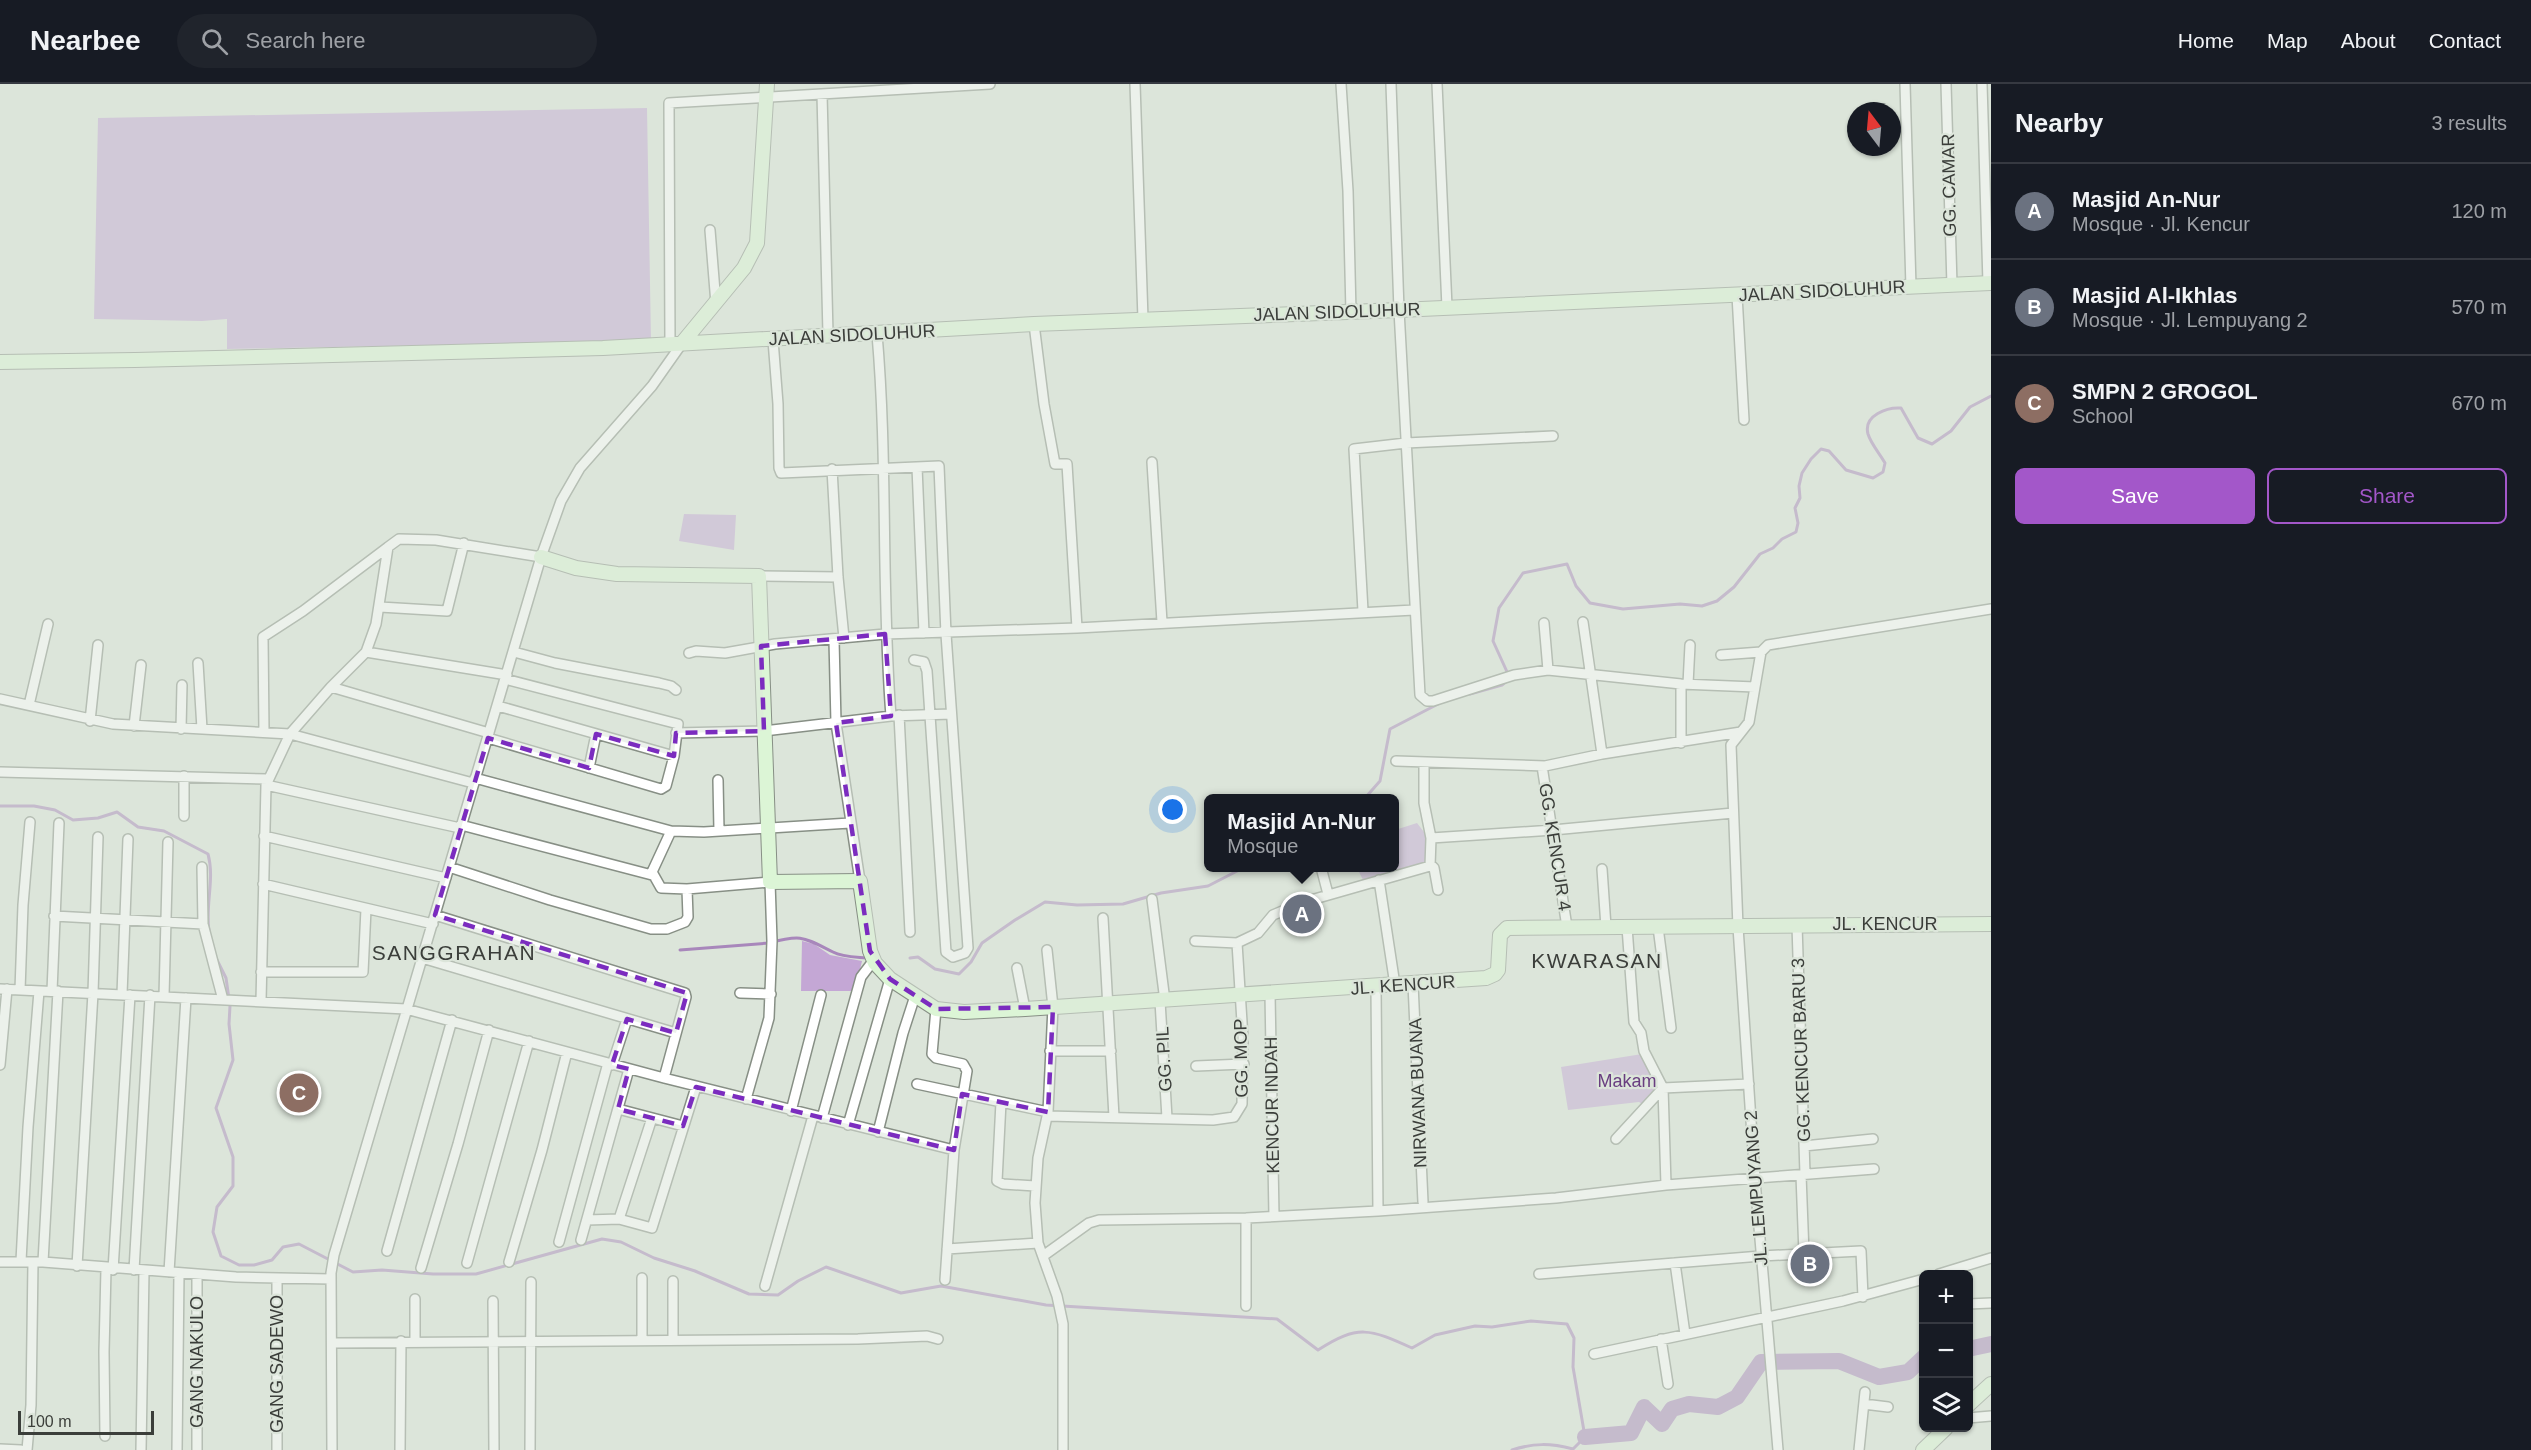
<!DOCTYPE html>
<meta charset="utf-8">
<style>
body{margin:0;font-family:Helvetica,sans-serif;background:#20242c;color:#f1f3f6}
.controls{position:absolute;right:18px;bottom:18px;display:grid;overflow:hidden;border-radius:9px;box-shadow:0 2px 4px #0004}
.controls button{width:54px;height:54px;display:grid;place-items:center;padding:0;border:0;border-bottom:2px solid #363941;background:#171b24;color:#f1f3f6;font:30px sans-serif}
.compass{position:absolute;left:1847px;top:18px;width:54px;height:54px;border-radius:50%;background:#171b24;box-shadow:0 2px 4px #0004;rotate:344deg}
.scale{position:absolute;left:18px;bottom:15px;width:136px;box-sizing:border-box;padding-left:6px;border:3px solid #3b3e3a;border-top:0;font-size:16px;line-height:21px;white-space:nowrap;color:#3b3e3a;-webkit-text-stroke:4px #dce5da;paint-order:stroke}
.you{position:absolute;left:1173px;top:726px;width:21px;height:21px;margin:-15px;border:4px solid #fff;border-radius:50%;background:#1a73e8;box-shadow:0 0 0 9px #1a73e833}
.badge{display:grid;place-items:center;width:39px;height:39px;border-radius:50%;background:#a357c9;color:#fff;font-size:20px;font-weight:700}
.pin{position:absolute;translate:-50% -50%;border:3px solid #fff;box-shadow:0 2px 6px #0006}
.popup{position:absolute;left:1204px;top:710px;width:195px;height:78px;box-sizing:border-box;display:grid;place-content:center;border-radius:9px;background:#171b24;filter:drop-shadow(0 2px 4px #0005);font-size:20px;white-space:nowrap;color:#9ea1a6}
.popup b{font-size:22px;color:#f1f3f6}
.popup::after{content:'';position:absolute;left:50%;top:100%;margin-left:-12px;border:12px solid transparent;border-top-color:#171b24}
.list{margin:0;padding:0;list-style:none}
h2{display:flex;justify-content:space-between;align-items:center;height:78px;margin:0;padding:0 24px;font-size:26px}
h2 small{font-size:20px;font-weight:400;color:#9ea1a6}
.list li{display:grid;grid-template-columns:39px 1fr auto;gap:18px;align-items:center;box-sizing:border-box;height:96px;padding:0 24px;border-top:2px solid #363941}
.list b{display:block;font-size:22px;white-space:nowrap}
.list p{margin:0;font-size:20px;white-space:nowrap;color:#9ea1a6}
.list em{font-size:20px;font-style:normal;color:#9ea1a6}
.actions{display:flex;gap:12px;padding:18px 24px}
.actions a{flex:1;padding:14px 0;border:2px solid #a357c9;border-radius:9px;text-align:center;font-size:21px;color:#a357c9}
.actions .main{background:#a357c9;color:#fff}
.icon{flex:none;width:33px;height:33px;fill:none;stroke:currentColor;stroke-width:2;stroke-linecap:round;stroke-linejoin:round}
.map{position:relative;flex:none;width:1991px;height:1366px;overflow:hidden}
header{display:flex;align-items:center;gap:36px;box-sizing:border-box;height:84px;padding:0 30px;background:#171b24;border-bottom:2px solid #363941}
header strong{font-size:28px}
nav{display:flex;gap:33px;margin-inline-start:auto;font-size:21px}
.search{width:420px;height:54px;background:#20242c;display:flex;align-items:center;gap:15px;box-sizing:border-box;padding:0 21px;border-radius:33px;color:#9ea1a6;font-size:22px}
main{display:flex}
aside{flex:1;background:#171b24}
.map>svg:first-child{display:block}
.green{fill:#c4a7d5}
.lines{fill:none;stroke-linecap:round;stroke-linejoin:round}
.stream{stroke:#a887bb;stroke-width:3}
.river{stroke:#a887bb;stroke-width:16}
.street-casing{stroke:#878f85;stroke-width:12}
.secondary-casing{stroke:#878f85;stroke-width:16}
.street{stroke:#fff;stroke-width:9}
.secondary{stroke:#dcf5d6;stroke-width:14}
.marked{fill:none;stroke:#7b2cbf;stroke-width:4.5;stroke-dasharray:12 8;stroke-linejoin:round}
.labels{text-anchor:middle;dominant-baseline:central;stroke-width:4.5;stroke-linejoin:round;paint-order:stroke}
.street-label{font-size:18px;fill:#3b3e3a;stroke:#dce5da}
.park-label{font-size:18px;fill:#693e80;stroke:#dce5da}
.quarter-label{font-size:21px;letter-spacing:1.5px;fill:#3b3e3a;stroke:#dce5da}
</style>
<header>
<strong>Nearbee</strong>
<div class="search"><svg class="icon" aria-label="search" viewBox="0 0 24 24"><circle cx="10" cy="10" r="6"/><path d="M15 15l6 6"/></svg>Search here</div>
<nav><a>Home</a><a>Map</a><a>About</a><a>Contact</a></nav>
</header>
<main>
<div class="map">
<svg width="1991" height="1366" viewBox="0 0 1991 1366">
<rect width="100%" height="100%" fill="#dce5da"/>
<path class="green" d="M 647,24 L 651,257 L 227,265 L 227,235 L 202,237 L 94,235 L 98,34 Z
M 684,430 L 736,431 L 734,466 L 679,457 Z
M 1417,739 L 1427,752 L 1428,781 L 1363,796 L 1357,784 L 1395,784 L 1395,746 Z
M 802,857 L 814,860 L 830,871 L 862,877 L 855,907 L 801,907 Z
M 1642,970 L 1659,1003 L 1642,1020 L 1639,1018 L 1568,1026 L 1561,983 Z"/>
<g class="lines">
<path class="stream" d="M 1508,590 L 1493,557 L 1499,524 L 1523,489 L 1567,480 L 1576,502 L 1590,519 L 1623,525 L 1680,520 L 1702,522 L 1717,517 L 1734,503 L 1760,470 L 1773,464 L 1782,455 L 1796,448 L 1798,439 L 1795,424 L 1800,414 L 1799,402 L 1802,389 L 1811,375 L 1821,365 L 1829,367 L 1846,386 L 1873,394 L 1883,388 L 1885,379 C 1880,370 1871,360 1868,350 C 1863,331 1888,323 1901,324 L 1918,354 L 1932,360 L 1951,347 L 1970,323 L 1991,312
M 1470,610 L 1502,601 L 1508,596
M 1365,714 L 1380,697 L 1390,645 L 1440,619
M 0,722 L 34,722 L 55,726 L 73,736 L 98,734 L 117,728 L 138,743 L 164,747 L 208,770 C 215,795 205,821 209,847
M 680,866 L 769,859 C 802,850 803,853 833,868 C 842,873 855,873 866,874
M 216,874 L 226,894 L 230,922 L 229,940 L 233,976 L 216,1024 L 233,1073 L 233,1102 L 217,1123 L 213,1148 L 221,1172 L 239,1181 L 254,1181 L 272,1176 L 283,1163 L 299,1160 L 353,1188 L 382,1186 L 433,1190 L 476,1190 L 602,1155 L 621,1158 L 654,1174 L 695,1187 L 749,1210 L 778,1211 L 798,1197 L 826,1183 L 901,1209 L 941,1202 L 1046,1221 L 1277,1235 L 1318,1266 C 1358,1240 1370,1245 1412,1264 L 1435,1251 L 1475,1242 L 1492,1243 L 1531,1237 L 1567,1240 L 1574,1254 L 1573,1283 L 1585,1353 L 1573,1365 C 1550,1359 1534,1359 1512,1366
M 910,874 L 918,873 L 935,885 L 959,890 L 971,878 L 982,859 L 1015,836 L 1045,818 L 1077,821 L 1123,820 L 1161,809 L 1208,802 L 1243,784"/>
<path class="river" d="M 1968,1265 L 1991,1260
M 1585,1353 L 1631,1349 L 1644,1323 L 1662,1340 L 1672,1325 L 1689,1320 L 1718,1323 L 1737,1313 L 1761,1278 L 1839,1277 L 1879,1293 L 1908,1288 L 1924,1273"/>
<g class="street-casing">
<path id="street" d="M 1135,0 L 1143,235
M 1341,0 L 1348,107 L 1351,228
M 1391,0 L 1399,226 L 1420,611 L 1427,617 L 1433,617 L 1514,591 L 1548,586 L 1681,600 L 1755,603
M 1437,0 L 1447,223
M 1905,0 L 1911,203
M 1946,0 L 1952,201
M 1982,0 L 1988,199
M 822,10 L 828,250
M 710,146 L 716,220
M 1737,211 L 1744,336
M 1034,240 L 1044,320 L 1055,380 L 1067,380 L 1077,544
M 877,250 C 888,376 881,505 891,632
M 773,256 L 778,320 L 779,384 L 781,389 L 939,382 L 946,550 L 968,864 L 965,869 L 953,873 L 946,868 L 927,587 L 924,578 L 914,576
M 670,261 L 669,19 L 990,0
M 1152,378 L 1162,538
M 917,383 L 924,549
M 832,385 L 838,493 L 844,554
M 759,492 L 838,493
M 380,523 L 447,527 L 464,459
M 1363,527 L 1354,365 L 1406,359 L 1553,352
M 1583,538 L 1602,670
M 1544,539 L 1548,586
M 834,556 L 836,639 L 860,797
M 366,568 L 507,591
M 514,568 L 555,579 L 659,599 L 671,602 L 676,606
M 689,569 L 696,567 L 725,569 L 775,560 L 885,550 L 1077,544 L 1414,526
M 1721,571 L 1761,568
M 198,579 L 202,645
M 1688,600 L 1690,561
M 331,603 L 489,649
M 0,615 L 113,640 L 290,650 L 473,699
M 29,621 L 48,540
M 498,622 L 674,672
M 899,631 L 910,848
M 90,637 L 98,561
M 134,642 L 141,581
M 181,645 L 182,601
M 264,648 L 263,553 L 303,527 L 388,463
M 676,649 L 764,647 L 891,632 L 951,630
M 488,654 L 661,705 L 666,702 L 674,672 L 678,640 L 505,595
M 1681,659 L 1681,600
M 1396,677 L 1545,682 L 1602,670 L 1741,648
M 1424,679 L 1424,719 L 1431,754
M 1542,682 L 1567,843
M 589,684 L 596,650
M 0,688 L 268,695
M 475,694 L 671,747 L 704,748 L 850,739
M 718,696 L 719,747
M 266,701 L 460,744
M 184,732 L 184,692
M 461,741 L 652,791
M 671,747 L 652,788 L 661,804 L 687,805 L 770,798 L 772,857 L 769,934 L 746,1015
M 264,752 L 446,794
M 1431,781 L 1434,784 L 1438,806
M 202,783 L 203,840 L 223,916
M 449,783 L 550,816 L 651,845 L 667,845 L 685,838 L 688,833 L 687,805
M 1602,785 L 1606,843
M 1322,787 L 1328,810
M 1379,796 L 1395,901
M 263,800 L 433,840
M 1152,815 L 1165,917
M 435,831 L 685,909 L 686,913 L 664,994
M 54,832 L 203,840
M 1103,834 L 1114,1033
M 1797,841 L 1805,1090
M 1627,843 L 1634,938 L 1641,949 L 1644,967 L 1663,1004 L 1666,1101
M 1658,843 L 1671,944
M 1237,859 L 1258,849 L 1273,831 L 1304,818 L 1430,782 L 1431,754 L 1553,746 L 1733,729
M 1047,866 L 1053,923 L 1048,1028 L 1038,1074 L 1035,1119 L 1038,1159 L 1057,1212 L 1063,1240 L 1063,1366
M 422,874 L 676,949
M 1017,884 L 1025,925
M 261,888 L 363,888 L 366,825
M 1413,900 L 1423,1118
M 1376,903 L 1378,1127
M 0,905 L 406,925 L 664,994 L 954,1066
M 20,906 L 23,821 L 30,738
M 52,907 L 59,739
M 740,909 L 771,910
M 122,910 L 128,755
M 1270,910 L 1274,1132
M 164,912 L 168,758
M 261,917 L 266,701 L 290,650 L 331,603 L 366,568 L 376,540 L 388,463 L 399,455 L 436,456 L 541,473
M 1160,917 L 1167,1034
M 936,925 L 932,970 L 936,974 L 963,980 L 967,987 L 954,1066 L 945,1196
M 1050,967 L 1111,967
M 0,981 L 7,905
M 612,981 L 627,935
M 1196,982 L 1244,980
M 917,1000 L 1048,1028
M 1663,1004 L 1749,1000
M 1001,1018 L 997,1097 L 1003,1100 L 1035,1102
M 618,1025 L 683,1042
M 791,1027 L 821,911
M 1047,1032 L 1213,1036 L 1234,1033 L 1242,1020 L 1243,954 L 1237,859 L 1195,857
M 822,1034 L 861,893 L 874,876
M 848,1041 L 890,895
M 878,1048 L 903,949 L 915,912
M 1616,1055 L 1663,1004
M 1804,1062 L 1873,1055
M 1801,1091 L 1804,1170
M 1246,1134 L 1246,1222
M 619,1135 L 652,1034
M 587,1136 L 619,1135 L 652,1144 L 696,1003
M 581,1156 L 629,985
M 559,1158 L 608,979
M 947,1165 L 1038,1159
M 387,1167 L 452,936
M 1043,1172 L 1089,1139 L 1099,1136 L 1246,1134 L 1378,1127 L 1556,1114 L 1666,1101 L 1874,1085
M 21,1177 L 28,1043 L 39,907
M 0,1178 L 43,1178 L 236,1193 L 331,1195
M 43,1178 L 58,907
M 509,1178 L 542,1066 L 567,968
M 467,1179 L 529,957
M 1675,1179 L 1685,1250
M 77,1182 L 93,909 L 98,753
M 421,1184 L 458,1060 L 489,946
M 113,1186 L 130,911
M 134,1186 L 150,911
M 169,1188 L 186,914
M 1539,1190 L 1761,1172 L 1861,1167 L 1863,1213
M 1939,1190 L 1991,1174
M 642,1194 L 642,1256
M 277,1195 L 277,1366
M 765,1202 L 813,1032
M 415,1215 L 415,1258
M 493,1217 L 494,1366
M 1968,1220 L 1991,1219
M 1661,1255 L 1668,1300
M 673,1256 L 673,1197
M 332,1259 L 858,1255 L 927,1252 L 938,1255
M 1594,1270 L 1843,1217 L 1924,1195
M 1864,1320 L 1888,1323
M 1968,1334 L 1991,1332
M 105,1352 L 104,1268 L 106,1185
M 0,1365 L 21,1366
M 27,1366 L 31,1321 L 33,1178
M 141,1366 L 144,1187
M 177,1366 L 179,1189
M 197,1366 L 197,1191
M 332,1366 L 331,1189 L 334,1171 L 541,473 L 561,417 L 580,384 L 652,302 L 683,258
M 400,1366 L 401,1257
M 530,1366 L 531,1198
M 1778,1366 L 1755,1096 L 1738,843 L 1731,661 L 1749,638 L 1761,568 L 1768,561 L 1991,525
M 1859,1366 L 1865,1308"/>
</g>
<g class="secondary-casing">
<path id="secondary" d="M 683,258 L 744,184 L 757,159 L 767,0
M 0,278 L 135,276 L 603,264 L 1034,240 L 1399,226 L 1991,199
M 541,473 L 576,484 L 617,490 L 759,492 L 770,798 L 860,797 L 870,867 L 875,879 L 890,895 L 936,925 L 964,928 L 1025,925 L 1486,894 L 1495,890 L 1498,886 L 1500,851 L 1507,844 L 1991,840
M 1968,1321 L 1991,1300
M 1923,1366 L 1946,1344"/>
</g>
<use href="#street" class="street"/>
<use href="#secondary" class="secondary"/>
</g>
<path d="M0 0H1991V1366H0ZM 885,550 L 891,632 L 836,639 L 870,867 L 890,895 L 936,925 L 1053,923 L 1048,1028 L 962,1010 L 954,1066 L 696,1003 L 683,1042 L 618,1025 L 629,985 L 612,981 L 627,935 L 676,949 L 687,909 L 435,831 L 488,654 L 589,684 L 596,650 L 674,672 L 676,649 L 764,647 L 761,562 Z" fill="#dce5da" fill-opacity=".55" fill-rule="evenodd"/>
<path class="marked" d="M 885,550 L 891,632 L 836,639 L 870,867 L 890,895 L 936,925 L 1053,923 L 1048,1028 L 962,1010 L 954,1066 L 696,1003 L 683,1042 L 618,1025 L 629,985 L 612,981 L 627,935 L 676,949 L 687,909 L 435,831 L 488,654 L 589,684 L 596,650 L 674,672 L 676,649 L 764,647 L 761,562 Z"/>
<g class="labels">
<g class="street-label">
<text transform="translate(1949 101) rotate(-91)">GG. CAMAR</text>
<text transform="translate(1822 207) rotate(-3)">JALAN SIDOLUHUR</text>
<text transform="translate(1337 228) rotate(-2)">JALAN SIDOLUHUR</text>
<text transform="translate(852 251) rotate(-3)">JALAN SIDOLUHUR</text>
<text transform="translate(1555 763) rotate(81)">GG. KENCUR 4</text>
<text x="1885" y="840">JL. KENCUR</text>
<text transform="translate(1403 901) rotate(-4)">JL. KENCUR</text>
<text transform="translate(1801 966) rotate(-92)">GG. KENCUR BARU 3</text>
<text transform="translate(1241 974) rotate(-91)">GG. MOP</text>
<text transform="translate(1164 975) rotate(-93)">GG. PIL</text>
<text transform="translate(1418 1009) rotate(-92)">NIRWANA BUANA</text>
<text transform="translate(1272 1021) rotate(-91)">KENCUR INDAH</text>
<text transform="translate(1756 1104) rotate(-94)">JL. LEMPUYANG 2</text>
<text transform="translate(197 1278) rotate(-90)">GANG NAKULO</text>
<text transform="translate(277 1280) rotate(-90)">GANG SADEWO</text>
</g>
<g class="park-label">
<text x="1627" y="997">Makam</text>
</g>
<g class="quarter-label">
<text x="454" y="868">SANGGRAHAN</text>
<text x="1597" y="876">KWARASAN</text>
</g>
</g>
</svg>
<div class="controls">
<button>+</button>
<button>−</button>
<button><svg class="icon" aria-label="layers" viewBox="0 0 24 24"><path d="M12 4l9 5-9 5-9-5zM3 14l9 5 9-5"/></svg></button>
</div>
<svg class="compass" viewBox="-18 -18 36 36"><path d="M0-13l5 13h-10z" fill="#e53935"/><path d="M0 13l5-13h-10z" fill="#9ea1a6"/></svg>
<div class="scale">100 m</div>
<div class="you"></div>
<div class="pin badge" style="left:1302px;top:830px;background:#6b7280">A</div>
<div class="popup"><b>Masjid An-Nur</b>Mosque</div>
<div class="pin badge" style="left:1810px;top:1180px;background:#6b7280">B</div>
<div class="pin badge" style="left:299px;top:1009px;background:#8d6e63">C</div>
</div>
<aside>
<h2>Nearby<small>3 results</small></h2>
<ul class="list">
<li><span class="badge" style="background:#6b7280">A</span><div><b>Masjid An-Nur</b><p>Mosque · Jl. Kencur</p></div><em>120 m</em></li>
<li><span class="badge" style="background:#6b7280">B</span><div><b>Masjid Al-Ikhlas</b><p>Mosque · Jl. Lempuyang 2</p></div><em>570 m</em></li>
<li><span class="badge" style="background:#8d6e63">C</span><div><b>SMPN 2 GROGOL</b><p>School</p></div><em>670 m</em></li>
</ul>
<div class="actions"><a class="main">Save</a><a>Share</a></div>
</aside>
</main>
